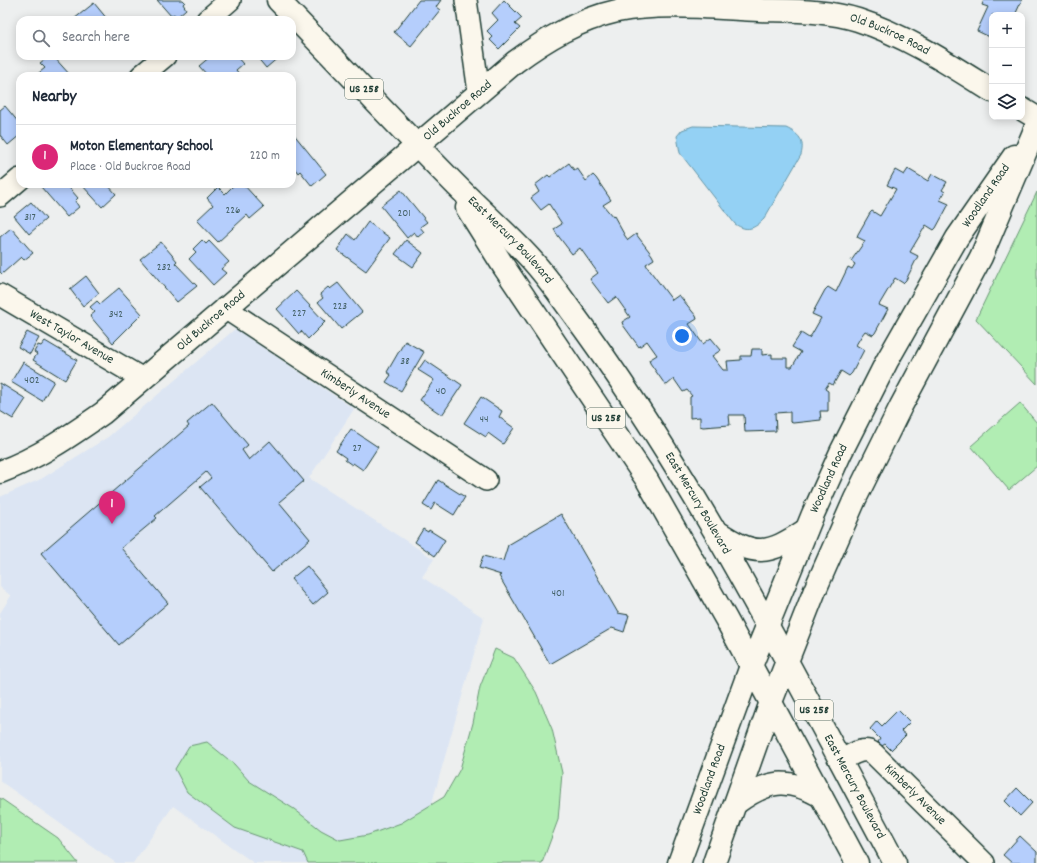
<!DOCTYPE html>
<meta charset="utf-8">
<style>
body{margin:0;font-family:Dekko,sans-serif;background:#f2f2f3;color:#1f2937}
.controls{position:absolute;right:12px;top:12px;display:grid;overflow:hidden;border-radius:8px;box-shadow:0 2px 10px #0003}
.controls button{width:36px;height:36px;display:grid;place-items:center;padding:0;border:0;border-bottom:1px solid #e0e1e3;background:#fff;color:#1f2937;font:20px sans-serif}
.you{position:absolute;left:682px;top:336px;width:14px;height:14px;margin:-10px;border:3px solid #fff;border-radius:50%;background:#1a73e8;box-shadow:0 0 0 6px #1a73e833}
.badge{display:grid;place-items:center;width:26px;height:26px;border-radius:50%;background:#db2777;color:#fff;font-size:13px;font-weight:700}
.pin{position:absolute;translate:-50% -33px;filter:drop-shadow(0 1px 2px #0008)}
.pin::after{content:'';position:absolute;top:21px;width:14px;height:12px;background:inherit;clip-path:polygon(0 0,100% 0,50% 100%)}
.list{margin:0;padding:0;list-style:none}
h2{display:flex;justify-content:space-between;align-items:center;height:52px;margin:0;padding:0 16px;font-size:17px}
h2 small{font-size:13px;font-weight:400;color:#747a83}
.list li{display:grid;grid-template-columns:26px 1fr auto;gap:12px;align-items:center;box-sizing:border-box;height:64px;padding:0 16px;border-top:1px solid #e0e1e3}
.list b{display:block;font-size:15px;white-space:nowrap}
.list p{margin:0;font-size:13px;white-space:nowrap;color:#747a83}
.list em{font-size:13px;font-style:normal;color:#747a83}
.icon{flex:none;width:22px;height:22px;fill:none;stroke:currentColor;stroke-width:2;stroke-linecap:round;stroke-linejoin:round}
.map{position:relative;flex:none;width:1037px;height:863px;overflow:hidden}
.search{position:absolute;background:#fff;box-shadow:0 2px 10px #0003;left:16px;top:16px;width:280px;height:44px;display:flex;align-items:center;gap:10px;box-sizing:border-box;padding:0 14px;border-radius:12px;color:#747a83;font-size:15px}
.panel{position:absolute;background:#fff;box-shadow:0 2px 10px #0003;left:16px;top:72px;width:280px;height:116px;border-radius:12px}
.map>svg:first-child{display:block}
.built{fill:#dce5f3}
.green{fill:#b1edb3;stroke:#689574}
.water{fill:#94d1f4;stroke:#6596a7}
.building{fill:#b5cefc;stroke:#1f3d34}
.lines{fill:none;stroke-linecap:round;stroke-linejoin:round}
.street-casing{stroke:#1f3d34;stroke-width:24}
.secondary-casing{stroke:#1f3d34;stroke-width:25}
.primary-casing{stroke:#1f3d34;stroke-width:25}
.street{stroke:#fbf7ec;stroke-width:21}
.secondary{stroke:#fbf7ec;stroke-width:22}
.primary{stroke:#fbf7ec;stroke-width:22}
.labels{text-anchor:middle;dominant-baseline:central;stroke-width:3;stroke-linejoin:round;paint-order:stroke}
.number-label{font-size:11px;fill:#446166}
.shield{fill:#fbf7ec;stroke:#61756b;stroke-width:1}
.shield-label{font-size:12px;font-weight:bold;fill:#1f3d34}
.street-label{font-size:13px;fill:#1f3d34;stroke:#fbf7ec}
</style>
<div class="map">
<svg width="1037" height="863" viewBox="0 0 1037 863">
<rect width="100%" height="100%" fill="#edefef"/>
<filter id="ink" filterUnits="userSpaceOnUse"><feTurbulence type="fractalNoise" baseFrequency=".025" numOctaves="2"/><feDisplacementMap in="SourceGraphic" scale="8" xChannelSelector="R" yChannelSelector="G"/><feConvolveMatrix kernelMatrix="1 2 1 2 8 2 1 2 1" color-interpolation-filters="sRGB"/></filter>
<g filter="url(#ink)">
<path class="built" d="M 235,329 L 354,409 L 309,478 L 434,559 L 422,577 L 484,618 L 415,863 L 254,863 L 173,806 L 133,863 L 116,863 L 0,781 L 0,613 L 11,596 L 0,587 L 0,497 L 41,479 L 108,437 Z"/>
<path class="green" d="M 1037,192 L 1037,384 L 976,319 Z
M 1020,403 L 1037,423 L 1037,466 L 1009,490 L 971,446 Z
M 495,649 L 514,658 L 536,692 L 552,729 L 562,773 L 558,820 L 542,863 L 308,863 L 303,852 L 235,828 L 187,792 L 175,769 L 189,746 L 207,742 L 234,764 L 249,781 L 294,809 L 321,830 L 340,840 L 368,835 L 401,823 L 444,797 L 460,769 L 473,723 L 480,687 Z
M 0,798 L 58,838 L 78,863 L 0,863 Z"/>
<path class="water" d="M 693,126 L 786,128 C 799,134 805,140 801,155 L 764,219 C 754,229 747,232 735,224 L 680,153 L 677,136 L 682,130 Z"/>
<path class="building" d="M 157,0 L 183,0 L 185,2 L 183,4 L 186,9 L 177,17 L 174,14 L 171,16 Z
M 419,0 L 441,0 L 436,7 L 440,10 L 411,46 L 394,32 Z
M 504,0 L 522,18 L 515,24 L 520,28 L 499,49 L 490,40 L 493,37 L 487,31 L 498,20 L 492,13 Z
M 984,0 L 1022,0 L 1015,15 L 992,15 L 992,38 L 977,31 L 988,7 L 982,5 Z
M 94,3 L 108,20 L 75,20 L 74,19 Z
M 49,56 L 53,56 L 71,76 L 35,76 L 45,68 L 40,63 Z
M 211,56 L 236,56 L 243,64 L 236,70 L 240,75 L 208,76 L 199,66 Z
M 256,56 L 280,56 L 266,68 Z
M 5,106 L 20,124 L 20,135 L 8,145 L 0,135 L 0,110 Z
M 292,132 L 326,174 L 312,186 L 300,171 L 298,173 L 292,165 Z
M 569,163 L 574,170 L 577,168 L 586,181 L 593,175 L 596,178 L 611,200 L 603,205 L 613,217 L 614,216 L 625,236 L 628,240 L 636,234 L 652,255 L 654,259 L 646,264 L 648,268 L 672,300 L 679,295 L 696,316 L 697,319 L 689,324 L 700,340 L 703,344 L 711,338 L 721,350 L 712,356 L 723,370 L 728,370 L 727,361 L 741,360 L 741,356 L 751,356 L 752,349 L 762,349 L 762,355 L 772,354 L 772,358 L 787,358 L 787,367 L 792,367 L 801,352 L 792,347 L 801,333 L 809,338 L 812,334 L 821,318 L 812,314 L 825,290 L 828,287 L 836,292 L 848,267 L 852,269 L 855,264 L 851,261 L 865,241 L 857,237 L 858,234 L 870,213 L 872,211 L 880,216 L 896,189 L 887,185 L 895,170 L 904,175 L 908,169 L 928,181 L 932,174 L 947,182 L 942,190 L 945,192 L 940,200 L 949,204 L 936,228 L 934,230 L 926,225 L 910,252 L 918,256 L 906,280 L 903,283 L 895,278 L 879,305 L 888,309 L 875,333 L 873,335 L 865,331 L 862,335 L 856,345 L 864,350 L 852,373 L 849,376 L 841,371 L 833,385 L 829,383 L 825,389 L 828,391 L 828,411 L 820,411 L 821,420 L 793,423 L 790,422 L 790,412 L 775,413 L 776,431 L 745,432 L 744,415 L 729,415 L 730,425 L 703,427 L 700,426 L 700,417 L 690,418 L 690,397 L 692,396 L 687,390 L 683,392 L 674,379 L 667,385 L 664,383 L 650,363 L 649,360 L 657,355 L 647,341 L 639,347 L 623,325 L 622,322 L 630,317 L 616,297 L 608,303 L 592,282 L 590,279 L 598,273 L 595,269 L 580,248 L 572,254 L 556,233 L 554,229 L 562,224 L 549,204 L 541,210 L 531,198 L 539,192 L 535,185 L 548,175 L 550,177 Z
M 45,184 L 66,184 L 78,198 L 75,201 L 79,207 L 67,217 L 41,187 Z
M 81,184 L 107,184 L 116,194 L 102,207 Z
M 235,184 L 243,184 L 264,207 L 250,219 L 247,215 L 218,242 L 197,220 L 213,205 L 207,198 L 218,187 L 225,194 Z
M 401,190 L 427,222 L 420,227 L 424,232 L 418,237 L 414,232 L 407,238 L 381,206 Z
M 31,202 L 46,219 L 29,234 L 14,216 Z
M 368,222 L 390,238 L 366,271 L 337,250 L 348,234 L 355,240 Z
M 11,228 L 33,253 L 24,260 L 21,257 L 2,274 L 0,272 L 0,237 Z
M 202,240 L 206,244 L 209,241 L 229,262 L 221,269 L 226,273 L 213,285 L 189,259 L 196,252 L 193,249 Z
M 406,240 L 423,253 L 413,267 L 395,254 Z
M 161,242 L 177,261 L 175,263 L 197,286 L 177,302 L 140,259 Z
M 86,276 L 99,293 L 83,306 L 70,289 Z
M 338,283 L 362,312 L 341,329 L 318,302 L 323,298 L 320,294 L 328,287 L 330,289 Z
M 119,288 L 142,314 L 113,343 L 90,316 L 95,312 L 90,307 L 97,301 L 100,304 Z
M 296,291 L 325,322 L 308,339 L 301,331 L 299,334 L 277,309 Z
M 27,332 L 39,338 L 30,354 L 18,347 Z
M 45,341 L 77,360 L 65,380 L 33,360 L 37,354 L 34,352 L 38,345 L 41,346 Z
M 405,341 L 424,352 L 401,391 L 386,382 L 391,375 L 387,372 Z
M 425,360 L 462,385 L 442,415 L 420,400 L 434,380 L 418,370 Z
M 23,362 L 54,381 L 42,401 L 11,382 Z
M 0,383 L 26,399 L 13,419 L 0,411 Z
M 481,397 L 502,411 L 499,417 L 514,428 L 503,444 L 488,433 L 486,437 L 464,423 Z
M 212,402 L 248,445 L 242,450 L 249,460 L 270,441 L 304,481 L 279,502 L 310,539 L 272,572 L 200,487 L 211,478 L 206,472 L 155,516 L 157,518 L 121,548 L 168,603 L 119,645 L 41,553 L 189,426 L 187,423 Z
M 351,429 L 378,447 L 363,470 L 353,463 L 352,465 L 345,460 L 346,458 L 336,451 Z
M 438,480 L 465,497 L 454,515 L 435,503 L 431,510 L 423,505 Z
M 561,514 L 618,613 L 629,615 L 624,632 L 612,628 L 550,664 L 499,576 L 501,575 L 479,568 L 483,556 L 503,561 L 508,545 Z
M 423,529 L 428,532 L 429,530 L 445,540 L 435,556 L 415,542 Z
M 307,566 L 328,592 L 313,605 L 291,579 Z
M 898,710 L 910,722 L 901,731 L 906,735 L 891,750 L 885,744 L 882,746 L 878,742 L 880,739 L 870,729 L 877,721 L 882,726 Z
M 1017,788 L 1032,803 L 1020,816 L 1005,801 Z
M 1020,836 L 1037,852 L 1037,863 L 1012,863 L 1003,855 Z"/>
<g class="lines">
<g class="street-casing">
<g id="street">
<path d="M 466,0 L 479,92"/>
<path d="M 207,20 L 230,0"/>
<path d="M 141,76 L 165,56"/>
<path d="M 0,196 L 20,179"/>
<path id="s1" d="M 0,295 L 143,379"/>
<path id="s2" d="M 225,308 L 486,480"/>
<path id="s3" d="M 840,761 C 850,756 862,746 873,753 L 984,863"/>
</g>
</g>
<g class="secondary-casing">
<g id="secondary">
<path d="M 1022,109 L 1037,118"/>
<path id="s4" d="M 0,472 C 38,458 70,436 103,413 L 515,62 C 546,39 578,20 617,11 C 661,2 714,8 759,10 C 792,11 826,10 858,20 C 907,36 949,64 992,91"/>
<path id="s5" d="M 679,863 L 751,666"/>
<path d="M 714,863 L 771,702"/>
</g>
</g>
<g class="primary-casing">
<g id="primary">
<path id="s6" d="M 278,0 C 335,59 391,119 449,178 C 475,205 504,230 529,257 C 544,273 557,291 569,308 C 698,481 793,674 895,863"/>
<path d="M 467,208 L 504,267 L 647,480 L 726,619 L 857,863"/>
<path d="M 716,531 C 755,557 767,556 806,530"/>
<path id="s7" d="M 751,666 L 813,514 L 841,452 L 887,361 L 957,238 L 1014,156"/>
<path d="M 771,702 L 815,590 L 855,499 L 901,406 L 981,257 L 1037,125"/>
<path d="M 736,803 C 768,780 786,777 821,796"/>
</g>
</g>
<use href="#street" class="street"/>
<use href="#secondary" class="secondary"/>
<use href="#primary" class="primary"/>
</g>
</g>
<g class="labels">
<g class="number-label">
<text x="233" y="211">226</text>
<text x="404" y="214">201</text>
<text x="30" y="218">317</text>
<text x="164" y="268">232</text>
<text x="340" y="307">223</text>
<text x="299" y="314">227</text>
<text x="116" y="315">342</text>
<text x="405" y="362">38</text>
<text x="32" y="381">402</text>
<text x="441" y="392">40</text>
<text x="484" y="420">44</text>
<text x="357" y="449">27</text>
<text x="558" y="594">401</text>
</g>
<g class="shield">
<rect x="345" y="79" width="38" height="20" rx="3"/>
<rect x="587" y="408" width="38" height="20" rx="3"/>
<rect x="795" y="700" width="38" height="20" rx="3"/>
</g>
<g class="shield-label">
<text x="364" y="89">US 258</text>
<text x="606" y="418">US 258</text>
<text x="814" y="710">US 258</text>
</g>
<g class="street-label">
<text stroke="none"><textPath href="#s4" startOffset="1052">Old Buckroe Road</textPath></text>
<text stroke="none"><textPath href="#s4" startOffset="585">Old Buckroe Road</textPath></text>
<text stroke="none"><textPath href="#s7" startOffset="527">Woodland Road</textPath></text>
<text stroke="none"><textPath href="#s6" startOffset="334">East Mercury Boulevard</textPath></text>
<text stroke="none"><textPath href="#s4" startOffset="261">Old Buckroe Road</textPath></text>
<text stroke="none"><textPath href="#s1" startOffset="83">West Taylor Avenue</textPath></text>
<text stroke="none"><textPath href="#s2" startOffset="156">Kimberly Avenue</textPath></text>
<text stroke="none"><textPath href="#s7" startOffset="203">Woodland Road</textPath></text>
<text stroke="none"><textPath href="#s6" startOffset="658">East Mercury Boulevard</textPath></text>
<text stroke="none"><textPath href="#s5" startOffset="89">Woodland Road</textPath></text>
<text stroke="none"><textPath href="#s6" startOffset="982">East Mercury Boulevard</textPath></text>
<text stroke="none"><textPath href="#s3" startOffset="95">Kimberly Avenue</textPath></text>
</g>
</g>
</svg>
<div class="controls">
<button>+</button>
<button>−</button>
<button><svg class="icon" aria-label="layers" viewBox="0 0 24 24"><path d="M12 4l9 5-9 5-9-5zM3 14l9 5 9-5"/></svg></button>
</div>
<div class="you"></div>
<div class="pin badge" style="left:112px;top:524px">1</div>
<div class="search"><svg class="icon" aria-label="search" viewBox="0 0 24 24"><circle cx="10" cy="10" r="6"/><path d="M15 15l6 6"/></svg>Search here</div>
<section class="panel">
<h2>Nearby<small></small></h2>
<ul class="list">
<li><span class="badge">1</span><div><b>Moton Elementary School</b><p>Place · Old Buckroe Road</p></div><em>220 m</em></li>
</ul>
</section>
</div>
